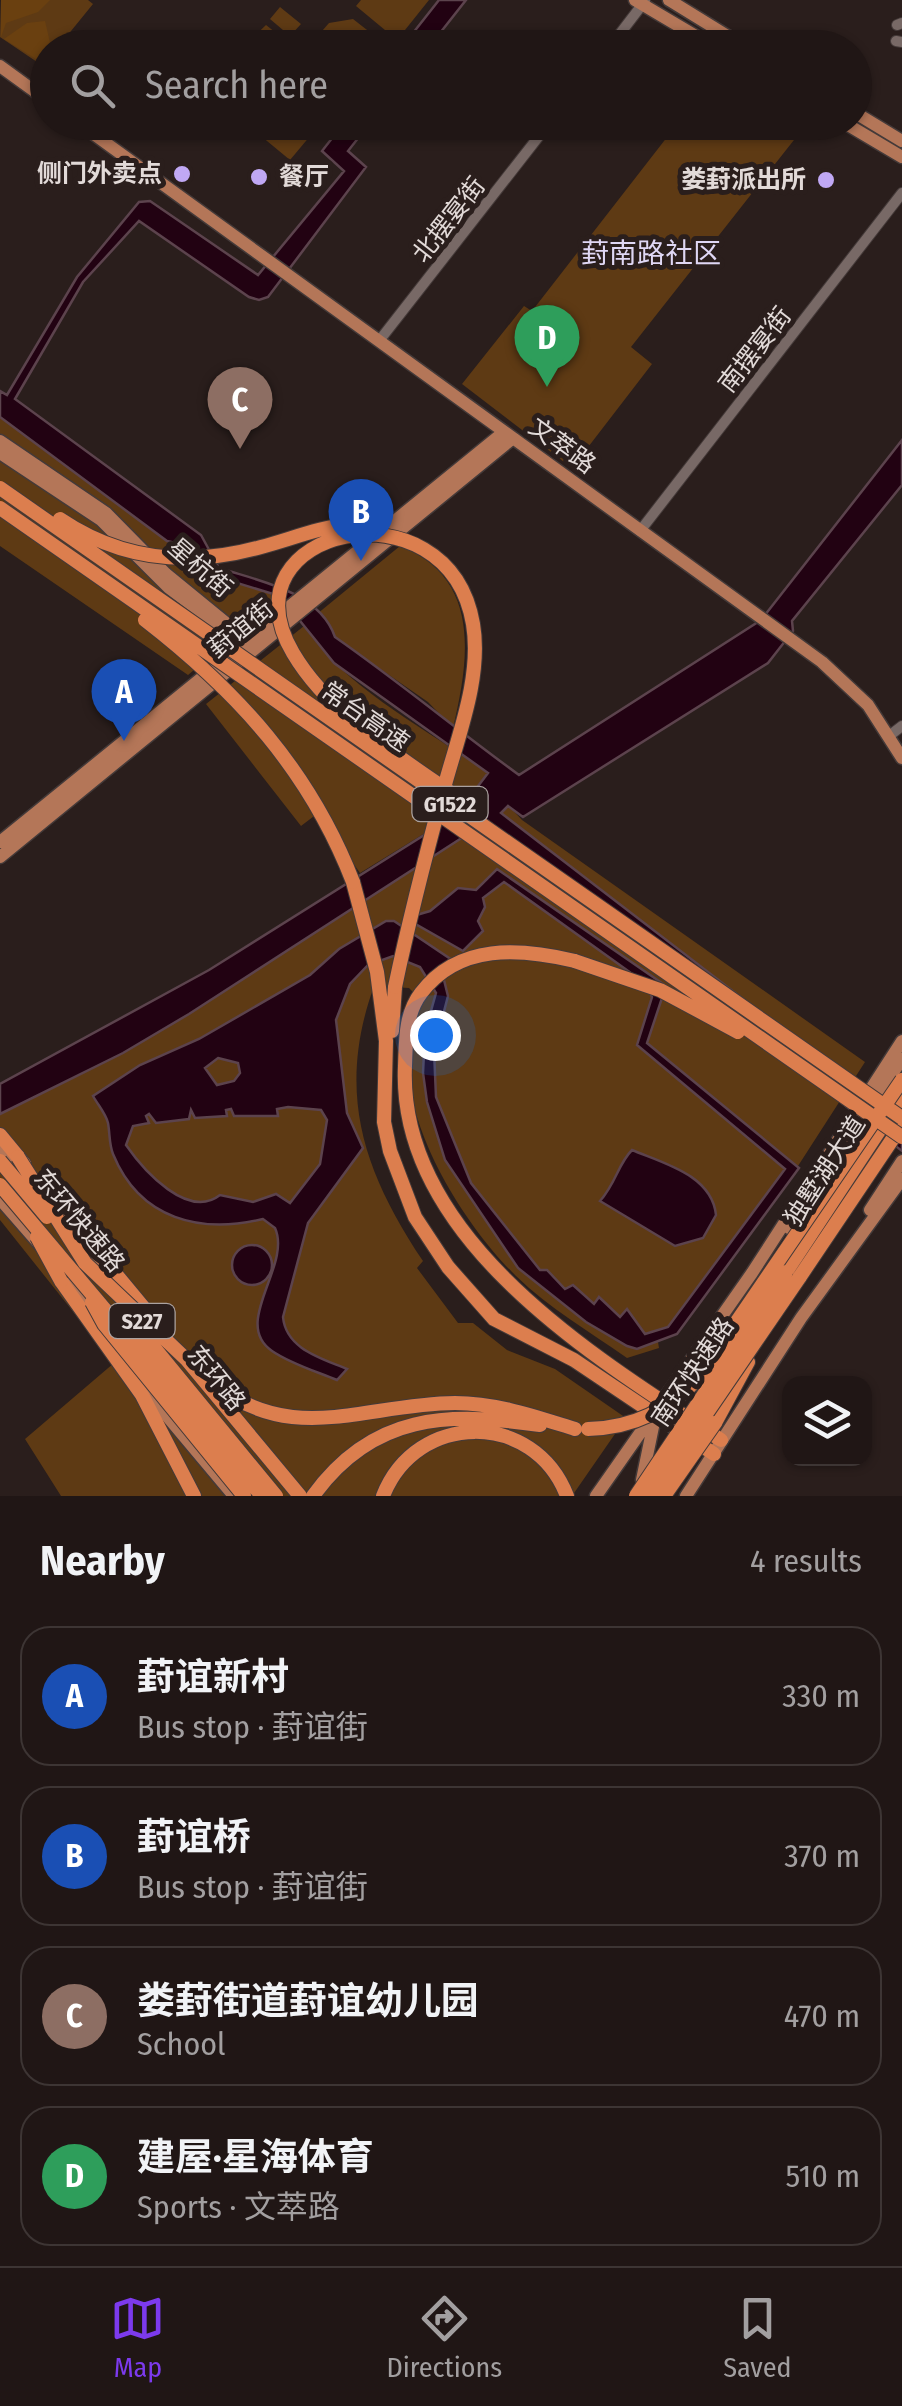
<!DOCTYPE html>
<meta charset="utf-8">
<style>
body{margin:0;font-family:"Fira Sans Condensed","Noto Sans SC",sans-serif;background:#2d2322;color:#f1f3f6}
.controls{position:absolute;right:30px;bottom:30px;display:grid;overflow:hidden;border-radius:20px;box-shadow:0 2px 8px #0004}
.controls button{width:90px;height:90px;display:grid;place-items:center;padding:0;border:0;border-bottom:2px solid #3d3534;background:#201615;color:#f1f3f6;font:50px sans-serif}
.you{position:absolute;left:435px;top:1035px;width:35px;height:35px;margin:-25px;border:8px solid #fff;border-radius:50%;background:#1a73e8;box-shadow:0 0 0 15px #1a73e833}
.badge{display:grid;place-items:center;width:65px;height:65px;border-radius:50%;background:#7c3aed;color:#fff;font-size:32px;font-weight:700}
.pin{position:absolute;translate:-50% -82px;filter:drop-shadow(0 2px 5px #0008)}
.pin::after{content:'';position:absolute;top:52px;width:35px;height:30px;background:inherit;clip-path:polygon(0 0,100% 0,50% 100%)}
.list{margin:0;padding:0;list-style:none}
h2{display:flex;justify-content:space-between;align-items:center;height:130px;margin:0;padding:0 40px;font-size:42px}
h2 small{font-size:32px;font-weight:400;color:#a29fa0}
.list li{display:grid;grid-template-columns:65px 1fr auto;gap:30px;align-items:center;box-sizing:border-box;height:140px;margin:0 20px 20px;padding:0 20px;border:2px solid #3d3534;border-radius:30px}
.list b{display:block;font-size:38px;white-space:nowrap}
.list p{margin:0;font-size:32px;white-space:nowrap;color:#a29fa0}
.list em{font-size:32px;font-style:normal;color:#a29fa0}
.icon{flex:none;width:55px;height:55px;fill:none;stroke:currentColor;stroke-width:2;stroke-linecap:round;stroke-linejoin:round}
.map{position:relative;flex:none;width:902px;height:1496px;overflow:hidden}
.search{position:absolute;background:#201615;box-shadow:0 2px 8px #0004;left:30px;right:30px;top:30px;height:110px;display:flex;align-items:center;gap:25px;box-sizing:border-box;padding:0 35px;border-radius:55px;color:#a29fa0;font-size:38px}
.sheet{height:770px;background:#201615}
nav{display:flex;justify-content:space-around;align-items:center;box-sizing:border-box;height:140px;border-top:2px solid #3d3534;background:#201615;font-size:28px;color:#a29fa0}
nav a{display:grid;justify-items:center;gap:5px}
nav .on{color:#7c3aed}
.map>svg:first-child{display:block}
.green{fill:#5e3a14}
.forest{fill:#6a4010}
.water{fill:#220212;stroke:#5c434d;stroke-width:2.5;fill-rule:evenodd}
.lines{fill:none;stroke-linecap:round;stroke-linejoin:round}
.minor-casing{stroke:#443a39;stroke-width:12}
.major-casing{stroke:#443a39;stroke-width:15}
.highway-casing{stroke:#443a39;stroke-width:16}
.minor{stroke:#786966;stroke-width:10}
.major{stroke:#b47658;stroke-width:12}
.highway{stroke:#dc7e4e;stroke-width:14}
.highway-bridge-casing{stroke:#443a39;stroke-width:16;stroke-linecap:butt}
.highway-bridge{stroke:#dc7e4e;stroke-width:14}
.poi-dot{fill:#c0a8f4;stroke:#2a1e1c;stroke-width:4}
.labels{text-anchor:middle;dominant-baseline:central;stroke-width:10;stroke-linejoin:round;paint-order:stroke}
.shield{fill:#2a1e1c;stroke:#aba2a0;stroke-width:2.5}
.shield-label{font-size:22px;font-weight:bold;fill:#e2dad8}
.poi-label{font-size:25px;font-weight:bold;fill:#e2dad8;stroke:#2a1e1c;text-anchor:end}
.street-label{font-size:25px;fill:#e2dad8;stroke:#2a1e1c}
.neighbourhood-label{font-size:28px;fill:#dfd7f4;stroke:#2a1e1c}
</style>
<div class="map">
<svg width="902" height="1496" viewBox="0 0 902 1496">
<rect width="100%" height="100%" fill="#2a1e1c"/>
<path class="green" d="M 1,0 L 88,0 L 93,4 L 58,47 L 48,48 L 47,60 L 40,64 L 0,37 Z
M 361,0 L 429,0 L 397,40 L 356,6 Z
M 280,7 L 301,24 L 290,36 L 270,19 Z
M 353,19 L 385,44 L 383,47 L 308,47 L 329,23 Z
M 266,25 L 294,47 L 243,47 Z
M 254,123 L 254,122 L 321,123 L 290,160 L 250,127 Z
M 800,123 L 805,126 L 631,347 L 652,364 L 572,468 L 462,384 L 524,306 L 532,311 L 678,123 Z
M 0,417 L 167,541 L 194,547 L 211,575 L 281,597 L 188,675 L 0,546 Z
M 400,546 C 482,578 469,660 453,728 L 428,702 L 334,637 L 317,614 Z
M 304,626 C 347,690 426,728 488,773 L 456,814 L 360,873 L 318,813 L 301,826 L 206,704 Z
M 508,805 L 522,820 L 865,1062 L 798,1166 L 792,1162 L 786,1169 L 658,1342 L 659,1348 L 627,1358 C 590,1332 549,1308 516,1276 C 457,1218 373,1084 423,1002 L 409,988 L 374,986 C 336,1092 363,1171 423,1261 L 417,1268 L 458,1323 L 473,1323 L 507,1350 L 555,1369 L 626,1418 L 572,1496 L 61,1496 L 25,1439 L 114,1363 L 0,1220 L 0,1114 L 123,1053 L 189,1014 Z"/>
<path class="forest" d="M 1,0 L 50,0 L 38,12 L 6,23 L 1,37 Z
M 45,21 L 51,47 L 44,64 L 4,39 L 27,23 Z"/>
<path class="water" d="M 439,0 L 466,0 L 429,47 L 402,47 Z
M 344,123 L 370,123 L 348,151 L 366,167 L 268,297 L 259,300 L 249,297 L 139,221 L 83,282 L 15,399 L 201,535 L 219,568 C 259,581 319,591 335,637 C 398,681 456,729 519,775 L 761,620 L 902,440 L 902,485 L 792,621 L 793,631 L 768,663 L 523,817 L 508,806 L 501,813 L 902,1121 L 902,1151 L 488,821 L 189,1014 L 123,1053 L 0,1114 L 0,1084 L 209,970 L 456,815 L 488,773 L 334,663 L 280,596 L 211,575 L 194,547 L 167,541 L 0,417 L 0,391 L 7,395 L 77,277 L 139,202 L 150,201 L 258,275 L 344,171 L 322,151 Z
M 497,869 L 666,986 L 647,1043 L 799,1168 L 677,1334 L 637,1349 L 627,1346 L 586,1322 L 518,1268 L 445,1160 L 427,1102 L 423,1073 L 425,1032 L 436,993 L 420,967 L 393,956 L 368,965 L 350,984 L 336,1020 L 347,1113 L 363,1148 L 308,1223 L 283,1317 C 286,1349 321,1358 347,1369 L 337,1380 C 315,1371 291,1364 272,1351 C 231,1323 292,1266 275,1228 L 263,1219 C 201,1234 140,1220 113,1154 C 109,1144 110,1134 108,1123 C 106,1114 98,1105 93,1096 L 140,1065 L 199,1039 L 310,975 L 339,949 L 386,921 L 394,921 L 452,960 L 443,976 L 448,996 L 434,1050 L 436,1097 L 471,1183 L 540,1270 L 547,1270 L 565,1289 L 573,1285 L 594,1304 L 599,1297 L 620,1317 L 627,1309 L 645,1334 L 668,1327 L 785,1169 L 637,1045 L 652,997 L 645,983 L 504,882 L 483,898 L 485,907 L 478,921 L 483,931 L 463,951 L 412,922 L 413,916 L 430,911 L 458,888 L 476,890 ZM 218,1058 L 238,1063 L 240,1073 L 234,1081 L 217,1085 L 205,1068 ZM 288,1107 L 321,1110 L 327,1120 L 320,1164 L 290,1203 L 276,1194 L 253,1202 L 220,1195 C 188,1220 144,1171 126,1145 L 133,1126 L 149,1123 L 146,1116 L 149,1114 L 156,1123 L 189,1119 L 191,1110 L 195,1118 L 227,1116 L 226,1110 L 231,1109 L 234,1116 L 278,1116 L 277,1109 Z
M 632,1150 C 663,1163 712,1175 716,1215 L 703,1238 L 675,1246 L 600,1201 C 616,1183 618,1164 632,1150 Z
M232 1265a20 20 0 1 1 40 0a20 20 0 1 1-40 0Z"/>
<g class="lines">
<g class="minor-casing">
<path id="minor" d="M 897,25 L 902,23
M 896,41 L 902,42
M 609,48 L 645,1
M 379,341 L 550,122
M 640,531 L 902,193
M 889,736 L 902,726"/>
</g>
<g class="major-casing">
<path id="major" d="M 635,0 L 716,48
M 669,0 L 747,48
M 0,66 L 48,101
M 854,112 L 902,141
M 77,122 L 822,662 L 868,705 L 902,758
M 843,122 L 902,157
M 0,441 L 106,513 L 166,574 L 253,645
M 0,453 L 101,520 L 169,588 L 233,636
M 0,842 L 504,432
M 0,857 L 513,438
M 0,1147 L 24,1176
M 0,1199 L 41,1246
M 870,1210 L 902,1161
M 789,1228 L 902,1059
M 75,1237 L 106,1276
M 57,1265 L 96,1311
M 140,1384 L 234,1496
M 642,1480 L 655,1417
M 596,1496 L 752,1273 L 902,1041
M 686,1496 L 801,1318 L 902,1179"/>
</g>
<g class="highway-casing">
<path id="highway" d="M 353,882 L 377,972 L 386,1041 L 384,1122 L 390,1151 L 415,1217 L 448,1267 L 494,1319 L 574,1360 L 714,1454
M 575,961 C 520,948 459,943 421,993 C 405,1014 406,1040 405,1066 C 397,1238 597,1359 721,1440
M 392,1031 L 395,987
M 0,1135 L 24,1164
M 41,1184 L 158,1325
M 786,1272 L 902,1096
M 799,1278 L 902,1125
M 61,1281 L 142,1395 L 194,1496
M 206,1378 C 290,1449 361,1404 455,1403 C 497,1403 536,1417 575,1429
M 715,1423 L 748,1362
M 313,1496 C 373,1413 448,1412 540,1425
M 383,1496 C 416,1411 534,1410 567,1496"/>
</g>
<use href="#minor" class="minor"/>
<use href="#major" class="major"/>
<use href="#highway" class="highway"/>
<g class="highway-bridge-casing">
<path id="highway-bridge" d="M 0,488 L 902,1118
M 0,508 L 902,1137
M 60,519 C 122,561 190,567 261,547 C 291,539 320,527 351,524
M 145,620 C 238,692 310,771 353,882
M 575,961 L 660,990 L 738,1032
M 395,987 C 409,920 426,854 444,788 C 458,736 482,677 473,624 C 448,478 219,527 293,653 C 330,716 406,761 464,802
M 18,1157 L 85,1263 L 187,1360 L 300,1496
M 0,1161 L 47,1217
M 0,1185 L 262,1496
M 37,1237 L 61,1281
M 92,1302 L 104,1324 L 244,1496
M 124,1311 L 276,1496
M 588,1429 C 632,1428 670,1410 699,1377 L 902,1080
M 636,1496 L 786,1272
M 650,1496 L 799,1278
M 664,1496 L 715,1423"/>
</g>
<use href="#highway-bridge" class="highway-bridge"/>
</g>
<g class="poi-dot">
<circle cx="182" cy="174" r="10"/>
<circle cx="259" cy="177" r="10"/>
<circle cx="826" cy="180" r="10"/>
</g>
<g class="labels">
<g class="shield">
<rect x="412.5" y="787" width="75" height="34" rx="8"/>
<rect x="109.5" y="1304" width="65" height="34" rx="8"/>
</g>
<g class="shield-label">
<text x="450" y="804">G1522</text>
<text x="142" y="1321">S227</text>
</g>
<g class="poi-label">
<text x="162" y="174">侧门外卖点</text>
<text x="279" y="177" text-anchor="start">餐厅</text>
<text x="806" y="180">娄葑派出所</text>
</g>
<g class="street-label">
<text transform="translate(449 220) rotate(-52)">北摆宴街</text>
<text transform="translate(755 350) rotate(-52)">南摆宴街</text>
<text transform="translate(562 446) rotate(36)">文萃路</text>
<text transform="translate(200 568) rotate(41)">星杭街</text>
<text transform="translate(241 629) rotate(-39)">葑谊街</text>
<text transform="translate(365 717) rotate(35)">常台高速</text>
<text transform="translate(825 1171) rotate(-57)">独墅湖大道</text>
<text transform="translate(79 1221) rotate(50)">东环快速路</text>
<text transform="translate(693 1372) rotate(-56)">南环快速路</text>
<text transform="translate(216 1378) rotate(51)">东环路</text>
</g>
<g class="neighbourhood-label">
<text x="651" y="253">葑南路社区</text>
</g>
</g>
</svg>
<div class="controls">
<button><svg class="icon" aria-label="layers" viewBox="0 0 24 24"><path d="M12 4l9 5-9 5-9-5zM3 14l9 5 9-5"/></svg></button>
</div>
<div class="you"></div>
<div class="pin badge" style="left:124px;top:741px;background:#1a4fb4">A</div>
<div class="pin badge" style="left:361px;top:561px;background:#1a4fb4">B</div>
<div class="pin badge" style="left:240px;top:449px;background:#8d6e63">C</div>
<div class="pin badge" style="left:547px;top:387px;background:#2e9e5b">D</div>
<div class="search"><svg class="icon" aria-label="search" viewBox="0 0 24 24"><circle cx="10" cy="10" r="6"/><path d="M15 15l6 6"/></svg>Search here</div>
</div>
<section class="sheet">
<h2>Nearby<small>4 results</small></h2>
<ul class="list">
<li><span class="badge" style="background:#1a4fb4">A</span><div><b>葑谊新村</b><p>Bus stop · 葑谊街</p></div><em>330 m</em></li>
<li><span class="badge" style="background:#1a4fb4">B</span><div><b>葑谊桥</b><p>Bus stop · 葑谊街</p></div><em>370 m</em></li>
<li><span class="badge" style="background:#8d6e63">C</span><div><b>娄葑街道葑谊幼儿园</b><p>School</p></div><em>470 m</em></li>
<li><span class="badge" style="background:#2e9e5b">D</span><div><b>建屋·星海体育</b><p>Sports · 文萃路</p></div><em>510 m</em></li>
</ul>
</section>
<nav>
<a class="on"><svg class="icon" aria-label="map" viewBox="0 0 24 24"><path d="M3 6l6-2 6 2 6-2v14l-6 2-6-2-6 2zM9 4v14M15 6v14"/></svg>Map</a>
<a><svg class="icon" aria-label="directions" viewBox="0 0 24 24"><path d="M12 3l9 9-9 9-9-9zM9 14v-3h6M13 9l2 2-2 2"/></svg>Directions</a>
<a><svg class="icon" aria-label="saved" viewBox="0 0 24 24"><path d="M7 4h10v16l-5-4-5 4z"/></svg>Saved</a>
</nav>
